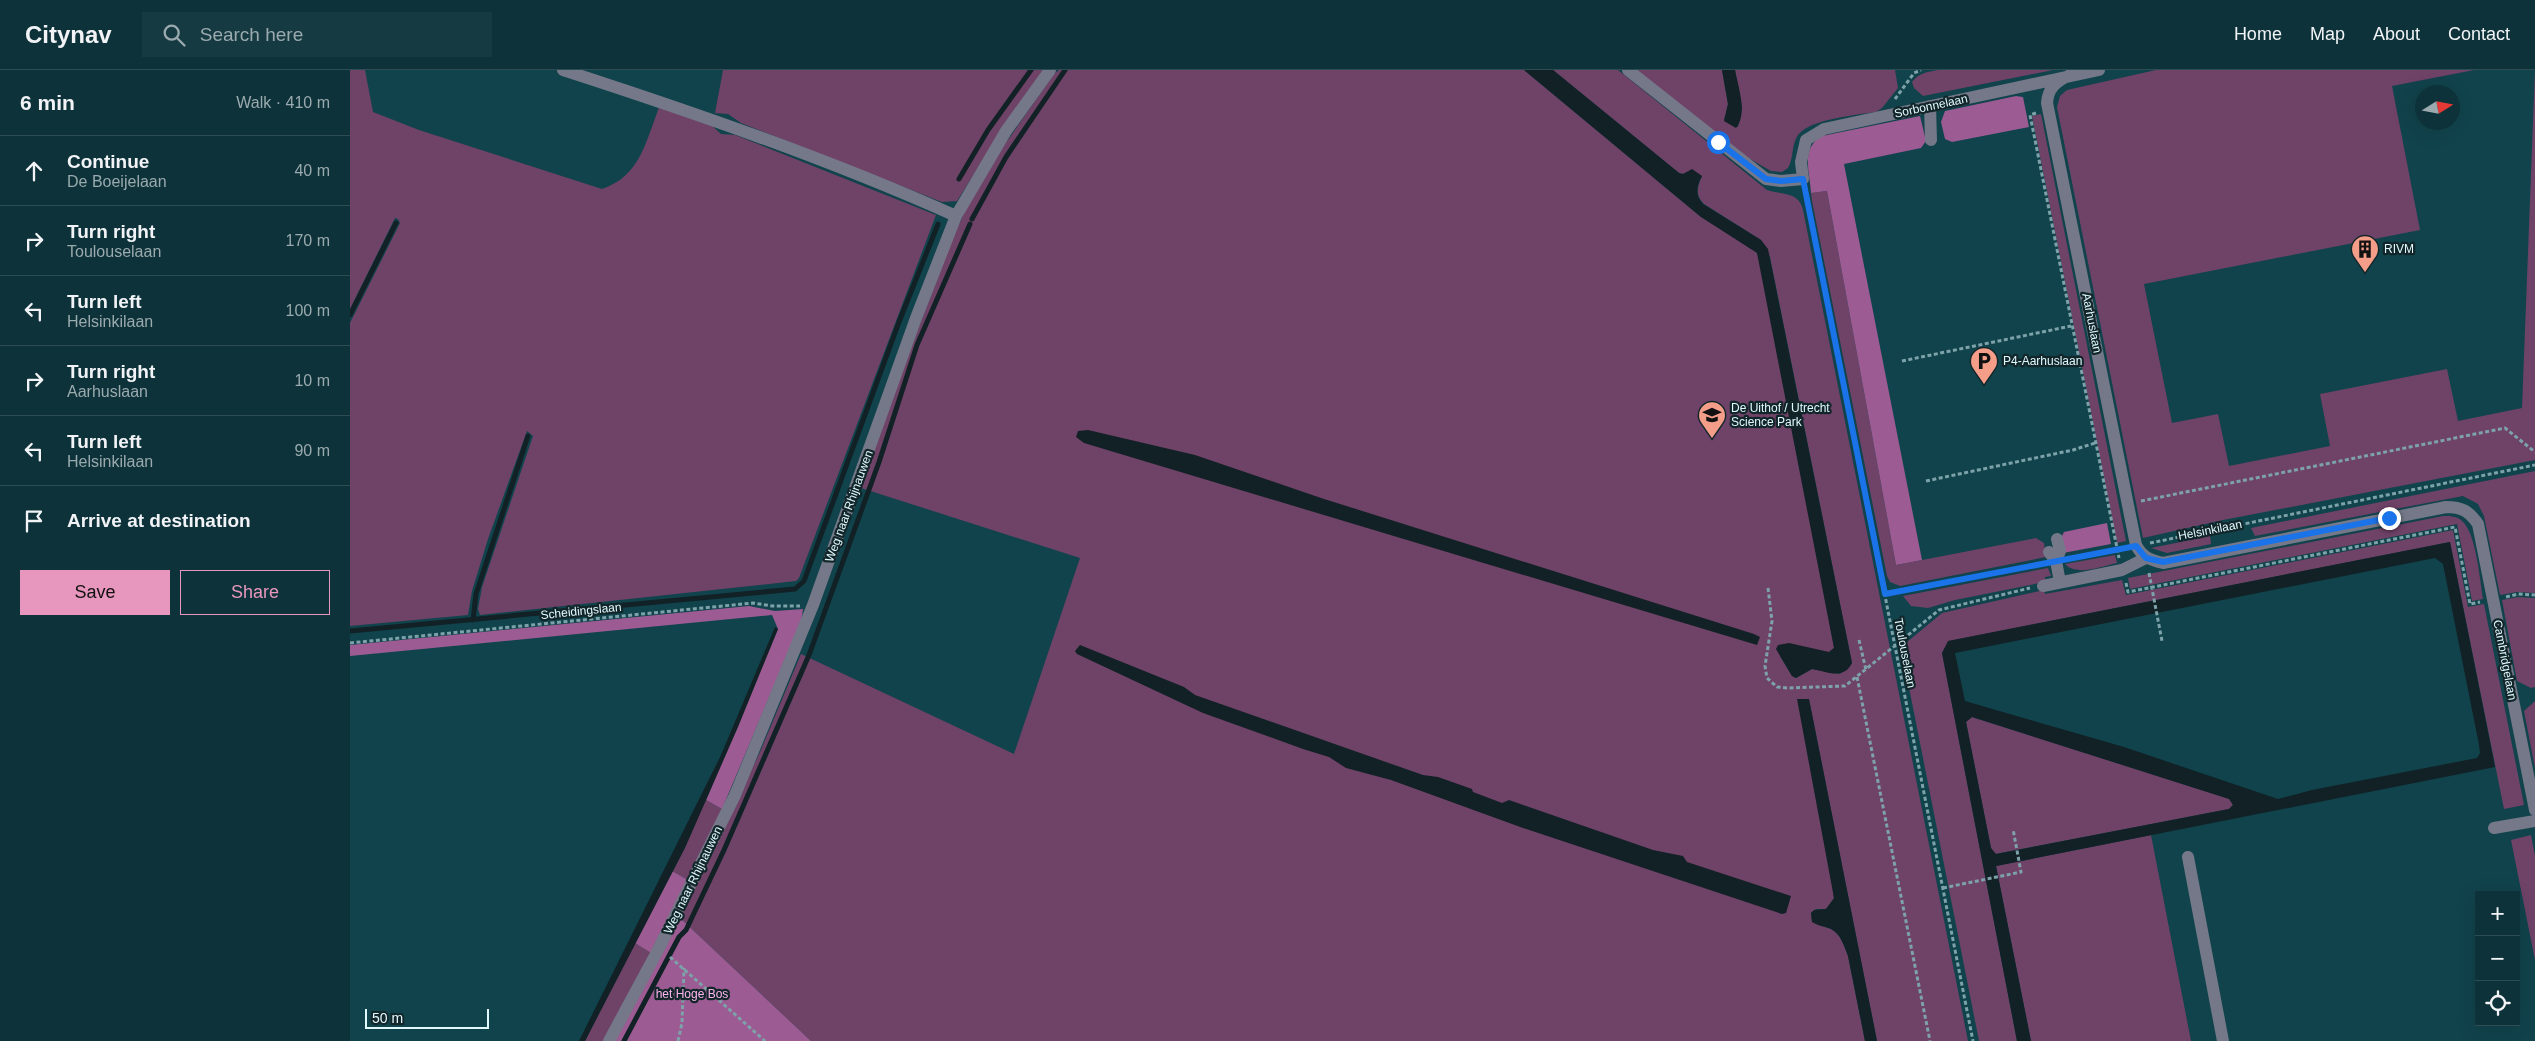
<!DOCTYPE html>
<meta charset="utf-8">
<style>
body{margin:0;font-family:Helvetica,sans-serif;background:#163a41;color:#f1f3f6}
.controls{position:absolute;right:15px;bottom:15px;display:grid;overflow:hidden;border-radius:0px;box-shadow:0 5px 20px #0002}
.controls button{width:45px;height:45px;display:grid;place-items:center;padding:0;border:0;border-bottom:1px solid #2d4d53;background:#0d3239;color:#f1f3f6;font:25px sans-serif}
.compass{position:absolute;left:2065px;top:15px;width:45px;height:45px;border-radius:50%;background:#0d3239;box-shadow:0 5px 20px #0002;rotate:79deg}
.scale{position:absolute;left:15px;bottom:12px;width:124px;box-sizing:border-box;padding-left:5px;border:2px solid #e0f9fe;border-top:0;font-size:14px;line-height:18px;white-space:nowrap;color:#e0f9fe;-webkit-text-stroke:4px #12262a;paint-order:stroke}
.stop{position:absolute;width:15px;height:15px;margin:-11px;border:4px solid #1a73e8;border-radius:50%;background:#fff}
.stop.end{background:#1a73e8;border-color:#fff;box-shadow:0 1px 5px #0008}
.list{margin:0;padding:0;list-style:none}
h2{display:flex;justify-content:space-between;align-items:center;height:65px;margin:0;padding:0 20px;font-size:21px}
h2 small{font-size:16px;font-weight:400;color:#9aaaae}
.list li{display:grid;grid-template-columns:32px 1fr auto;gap:15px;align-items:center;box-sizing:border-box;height:70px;padding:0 20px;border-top:1px solid #2d4d53}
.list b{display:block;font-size:19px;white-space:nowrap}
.list p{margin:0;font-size:16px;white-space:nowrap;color:#9aaaae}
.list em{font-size:16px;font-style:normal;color:#9aaaae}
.actions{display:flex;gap:10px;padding:15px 20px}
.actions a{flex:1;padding:11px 0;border:1px solid #e797bd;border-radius:0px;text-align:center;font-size:18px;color:#e797bd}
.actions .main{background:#e797bd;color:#111}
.icon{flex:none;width:28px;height:28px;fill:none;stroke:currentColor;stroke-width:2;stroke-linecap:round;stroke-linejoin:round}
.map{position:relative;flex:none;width:2185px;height:971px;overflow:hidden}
header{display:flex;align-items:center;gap:30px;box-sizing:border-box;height:70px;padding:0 25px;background:#0d3239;border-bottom:1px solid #2d4d53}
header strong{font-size:24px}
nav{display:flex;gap:28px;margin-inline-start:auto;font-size:18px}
.search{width:350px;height:45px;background:#163a41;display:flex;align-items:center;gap:12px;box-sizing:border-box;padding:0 18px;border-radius:0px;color:#9aaaae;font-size:19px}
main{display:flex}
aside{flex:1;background:#0d3239}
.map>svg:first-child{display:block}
.green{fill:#6f4268}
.forest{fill:#9c5b92}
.water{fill:#112125;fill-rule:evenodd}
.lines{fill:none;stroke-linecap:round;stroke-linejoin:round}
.stream{stroke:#112125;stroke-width:5}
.path{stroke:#7da2a9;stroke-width:3;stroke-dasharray:4 2.5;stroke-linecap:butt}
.minor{stroke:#747888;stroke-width:12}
.route{stroke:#1a73e8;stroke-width:6}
.labels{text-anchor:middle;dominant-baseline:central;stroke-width:4.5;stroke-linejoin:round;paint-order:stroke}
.street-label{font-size:12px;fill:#e0f9fe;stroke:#12262a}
.poi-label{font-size:12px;fill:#e0f9fe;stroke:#12262a;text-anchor:start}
.park-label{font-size:12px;fill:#fdb4ef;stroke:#12262a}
</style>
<header>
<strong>Citynav</strong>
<div class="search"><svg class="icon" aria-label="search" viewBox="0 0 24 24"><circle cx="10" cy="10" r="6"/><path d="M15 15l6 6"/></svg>Search here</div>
<nav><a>Home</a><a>Map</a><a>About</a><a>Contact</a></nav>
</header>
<main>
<aside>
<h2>6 min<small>Walk · 410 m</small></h2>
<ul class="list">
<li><svg class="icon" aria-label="ahead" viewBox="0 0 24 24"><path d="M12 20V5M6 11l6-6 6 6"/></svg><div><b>Continue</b><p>De Boeijelaan</p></div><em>40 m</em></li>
<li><svg class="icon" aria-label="right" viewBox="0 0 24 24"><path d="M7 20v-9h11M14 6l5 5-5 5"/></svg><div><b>Turn right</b><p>Toulouselaan</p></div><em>170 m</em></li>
<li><svg class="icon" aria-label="left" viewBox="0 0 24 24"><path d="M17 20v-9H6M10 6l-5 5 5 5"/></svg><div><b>Turn left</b><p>Helsinkilaan</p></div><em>100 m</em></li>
<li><svg class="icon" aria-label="right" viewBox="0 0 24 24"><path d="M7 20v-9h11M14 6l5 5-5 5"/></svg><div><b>Turn right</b><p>Aarhuslaan</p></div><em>10 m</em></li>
<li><svg class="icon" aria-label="left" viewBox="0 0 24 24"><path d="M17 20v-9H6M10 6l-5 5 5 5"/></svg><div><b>Turn left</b><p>Helsinkilaan</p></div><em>90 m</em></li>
<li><svg class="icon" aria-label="arrive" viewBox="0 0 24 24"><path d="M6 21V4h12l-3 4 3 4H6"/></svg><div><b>Arrive at destination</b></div></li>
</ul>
<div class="actions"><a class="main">Save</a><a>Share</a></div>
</aside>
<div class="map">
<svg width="2185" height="971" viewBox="0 0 2185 971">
<rect width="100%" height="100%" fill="#11434c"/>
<path class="green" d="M 0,0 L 15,0 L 23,42 L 69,60 L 252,119 C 291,106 296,70 310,35 L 361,55 L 371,64 L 385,65 L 586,145 L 449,508 L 446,511 L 130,545 L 128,539 L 132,517 L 183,366 L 177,361 L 138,469 L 122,521 L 118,545 L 0,556 L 0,253 L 50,153 L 48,149 L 45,148 L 0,239 Z
M 373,0 L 694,0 L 649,64 L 607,131 L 592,132 L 391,53 L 378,44 L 365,43 Z
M 709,0 L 1174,0 L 1351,147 L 1402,178 L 1407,183 L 1411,194 L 1483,571 L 1484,578 L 1479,582 L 1430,586 L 1442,606 L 1446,608 L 1462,599 L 1490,604 L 1502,593 L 1420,187 L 1411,170 L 1354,134 C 1345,125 1347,117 1352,106 L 1339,102 L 1332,104 L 1329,103 L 1203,0 L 1268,0 L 1417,120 C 1433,125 1449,122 1453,140 L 1618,971 L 1527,971 L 1459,629 L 1484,829 L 1476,839 L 1466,839 L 1461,843 L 1462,851 C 1468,856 1474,856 1481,859 C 1491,864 1494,876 1498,886 L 1515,971 L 461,971 L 330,848 L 410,682 L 451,584 L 664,684 L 730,488 L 511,418 L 533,352 L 601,172 L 622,126 L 648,84 L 704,4 Z
M 1286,0 L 1372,0 L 1378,34 L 1374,50 L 1388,57 L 1392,37 L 1385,0 L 1545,0 L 1548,18 L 1532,38 L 1526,42 C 1506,45 1460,49 1448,65 C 1441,75 1444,88 1438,98 L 1432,102 L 1421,101 L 1388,82 Z
M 1588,0 L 1703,0 L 1573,26 L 1564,18 L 1562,12 C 1569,3 1577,2 1588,0 Z
M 1806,0 L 2124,0 L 2042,16 L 2070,160 L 1794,214 L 1822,353 L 1868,344 L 1879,396 L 1980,376 L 1970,324 L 2097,299 L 2108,351 L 2172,338 L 2185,0 L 2185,390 L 1873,450 L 1793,468 L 1707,37 L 1710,26 L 1717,20 Z
M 1691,44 L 1776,471 L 1767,473 L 1682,46 Z
M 1477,121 L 1546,495 L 1686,468 L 1694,473 L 1696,487 L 1550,516 L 1540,512 L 1537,506 L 1462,131 L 1461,123 Z
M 2185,401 L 2185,523 L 2167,522 L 2150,525 L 2134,446 L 2128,434 L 2113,426 L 1905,466 L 1901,458 Z
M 2093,446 C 2100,446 2107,446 2112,451 C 2126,462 2130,511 2133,529 L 2122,531 L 2107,454 L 1780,519 L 1778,508 Z
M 2103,460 L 2118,537 L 2134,534 L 2174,735 L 2154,739 L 2100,472 L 1599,571 L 1592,583 L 1667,971 L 1629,971 L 1551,577 L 1592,543 L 1694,520 L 1695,524 L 1772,510 L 1776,525 Z
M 1860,466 L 1861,474 L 1817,483 L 1801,478 Z
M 1765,485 L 1767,493 C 1752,496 1727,507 1715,494 Z
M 1698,498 L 1701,506 L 1695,507 L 1695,512 L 1605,530 L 1578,538 L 1561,536 L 1553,526 Z
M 2168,527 L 2185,528 L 2185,617 L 2181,618 L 2167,611 L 2152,530 Z
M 2185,631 L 2185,698 L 2174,641 Z
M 1622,647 L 1880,729 L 1883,735 L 1879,739 L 1645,784 L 1641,778 L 1617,657 L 1616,652 Z
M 356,730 L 372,739 L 338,810 L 322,801 Z
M 1801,765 L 1841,971 L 1681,971 L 1646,796 Z
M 2181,765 L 2185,786 L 2185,890 L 2161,770 Z
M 285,873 L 301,883 L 256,971 L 235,971 Z"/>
<path class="forest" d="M 1666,26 L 1673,27 L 1679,57 L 1602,72 L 1595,69 L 1591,52 L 1595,41 Z
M 1570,46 L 1576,71 L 1571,78 L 1494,94 L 1572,490 L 1546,495 L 1477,121 L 1461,123 C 1460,103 1450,78 1472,66 Z
M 1757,453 L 1761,474 L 1713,483 L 1711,468 L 1714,462 Z
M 399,536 L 425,541 L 453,539 L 451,552 L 372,739 L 356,730 L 428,559 L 422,545 L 0,586 L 0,575 Z
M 322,801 L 338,810 L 301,883 L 285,873 Z
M 330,848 L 461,971 L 264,971 Z"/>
<path class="water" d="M 1174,0 L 1203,0 L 1329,103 L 1333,104 L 1342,99 L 1352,106 C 1346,117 1345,125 1353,134 L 1411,170 L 1418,179 L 1501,588 L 1502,593 C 1494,610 1477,602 1462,599 L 1446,608 L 1442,606 L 1426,579 L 1428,575 L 1439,573 L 1479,582 L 1484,578 L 1407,183 L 1351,147 Z
M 1372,0 L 1385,0 C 1388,17 1398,43 1386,58 L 1374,51 L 1378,34 Z
M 738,360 L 845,385 L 971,428 L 1404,564 L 1410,567 L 1407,575 L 734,373 L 726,367 L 728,361 Z
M 2100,472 L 2145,697 L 1646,796 L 1681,971 L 1667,971 L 1592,583 L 1598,571 ZM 2085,488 L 2093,494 L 2129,675 L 2130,683 L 2127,688 L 1962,720 L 1928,729 L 1774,677 L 1615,631 L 1605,583 ZM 1622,647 L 1879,729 L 1883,735 L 1879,739 L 1646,784 L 1641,778 L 1617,657 L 1616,652 Z
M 425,557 L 428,559 L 388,657 L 335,778 L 235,971 L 229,971 L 371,685 Z
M 730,575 L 834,617 L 845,625 L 1073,705 L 1088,707 L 1122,719 L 1123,722 L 1152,733 L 1159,730 L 1303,780 L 1333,786 L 1337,792 L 1441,826 L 1436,843 L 1432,844 L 1173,758 L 1041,710 L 996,698 L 979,687 L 953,679 L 853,643 L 727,584 L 725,581 Z
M 1447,629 L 1459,629 L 1527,971 L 1515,971 L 1498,886 C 1494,876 1491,864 1481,859 C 1474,856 1468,856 1462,852 L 1461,843 L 1464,840 L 1476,839 L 1484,828 Z"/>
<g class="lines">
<path class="stream" d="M 609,109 L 638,60 L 681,0
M 622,149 L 656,87 L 715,0
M 0,245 L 46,153
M 123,550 L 126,524 L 178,366
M 0,561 L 445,519 L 454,511 L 549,252 L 588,154
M 274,971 L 329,867 L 336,860 L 374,780 L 459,585 L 529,392 L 567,275 L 620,154"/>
<path class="path" d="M 1545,29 L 1564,3 L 1571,0
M 1686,43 L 1680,45 L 1769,488
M 1455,121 L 1623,971
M 1552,291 L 1721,256
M 1576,411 L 1723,380 L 1745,373
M 1791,431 L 2155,358 L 2185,382
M 1800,473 L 2185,395
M 1722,488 L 1767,479
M 1799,503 L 1812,571
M 1776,513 L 1778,522 L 2105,457 L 2120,534 L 2130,532
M 1418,518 L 1422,551 L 1415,596 L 1417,608 L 1427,617 L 1438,618 L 1495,616 L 1589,540 L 1680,518
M 1535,524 L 1691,494
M 2156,527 L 2168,524 L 2185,525
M 1509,570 L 1516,600
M 0,573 L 403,533 L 422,536 L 450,536
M 1507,607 L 1580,971
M 1593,818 L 1671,802 L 1663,759
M 320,887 L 415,971
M 328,971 L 332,953 L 334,898"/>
<path class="minor" d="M 213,0 C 346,43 478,89 606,146
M 1278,0 L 1416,109 L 1431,111 L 1453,109 L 1451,92 L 1456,70 L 1474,59 L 1749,0
M 1718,6 C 1706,12 1698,18 1697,33 L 1786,475 C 1792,487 1800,490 1813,493 L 2096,437 C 2112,437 2119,441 2128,454 L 2185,740
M 1580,36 L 1581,70
M 1699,482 L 1706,491 L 1710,512
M 1706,491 L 1710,481 L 1707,469
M 1693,516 L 1772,500 L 1796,488
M 2144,758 L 2185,751
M 1838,787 L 1873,971
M 259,971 L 308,880 L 385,725 L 463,535 L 566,248 L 606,146 L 656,61 L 700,0"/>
</g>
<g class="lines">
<path class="route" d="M 1368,72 L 1416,109 L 1431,111 L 1453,109 L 1535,524 L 1786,476 L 1796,488 L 1813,492 L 2039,448"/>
</g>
<defs>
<g id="building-pin" transform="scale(1.4375)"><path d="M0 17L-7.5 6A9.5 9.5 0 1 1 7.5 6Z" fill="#f49e8a" stroke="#12262a"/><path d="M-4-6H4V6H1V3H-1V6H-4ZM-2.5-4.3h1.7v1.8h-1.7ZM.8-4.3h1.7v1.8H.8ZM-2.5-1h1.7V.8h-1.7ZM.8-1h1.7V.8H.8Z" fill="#111"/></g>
<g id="parking-pin" transform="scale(1.4375)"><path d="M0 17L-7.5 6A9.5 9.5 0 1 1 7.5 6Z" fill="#f49e8a" stroke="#12262a"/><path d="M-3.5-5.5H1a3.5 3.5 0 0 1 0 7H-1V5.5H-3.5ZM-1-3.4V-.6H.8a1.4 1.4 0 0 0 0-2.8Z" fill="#111"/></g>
<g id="university-pin" transform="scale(1.4375)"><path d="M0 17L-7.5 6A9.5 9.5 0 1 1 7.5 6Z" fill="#f49e8a" stroke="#12262a"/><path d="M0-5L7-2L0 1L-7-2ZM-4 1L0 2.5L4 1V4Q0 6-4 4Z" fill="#111"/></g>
</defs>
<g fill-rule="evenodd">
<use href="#building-pin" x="2015" y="179"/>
<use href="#parking-pin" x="1634" y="291"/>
<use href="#university-pin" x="1362" y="345"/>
</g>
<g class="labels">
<g class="street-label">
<text transform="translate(1581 36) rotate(-12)">Sorbonnelaan</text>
<text transform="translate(1742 253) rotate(79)">Aarhuslaan</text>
<text transform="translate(499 436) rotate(-70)">Weg naar Rhijnauwen</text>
<text transform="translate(1860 460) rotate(-11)">Helsinkilaan</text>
<text transform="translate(231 541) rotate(-6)">Scheidingslaan</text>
<text transform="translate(1555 583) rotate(79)">Toulouselaan</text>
<text transform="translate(2155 590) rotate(79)">Cambridgelaan</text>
<text transform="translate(343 810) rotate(-64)">Weg naar Rhijnauwen</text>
</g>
<g class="poi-label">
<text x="2034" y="179">RIVM</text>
<text x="1653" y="291">P4-Aarhuslaan</text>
<text x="1381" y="338">De Uithof / Utrecht<tspan x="1381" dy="14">Science Park</tspan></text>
</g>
<g class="park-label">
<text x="342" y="924">het Hoge Bos</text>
</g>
</g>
</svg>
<div class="controls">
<button>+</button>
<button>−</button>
<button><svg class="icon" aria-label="locate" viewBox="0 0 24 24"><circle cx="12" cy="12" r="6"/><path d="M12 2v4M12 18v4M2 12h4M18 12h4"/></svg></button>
</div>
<svg class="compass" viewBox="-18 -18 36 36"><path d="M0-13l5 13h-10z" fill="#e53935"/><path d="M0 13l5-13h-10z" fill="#9aaaae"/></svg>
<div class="scale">50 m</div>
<div class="stop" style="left:1368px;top:72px"></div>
<div class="stop end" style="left:2039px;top:448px"></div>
</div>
</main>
